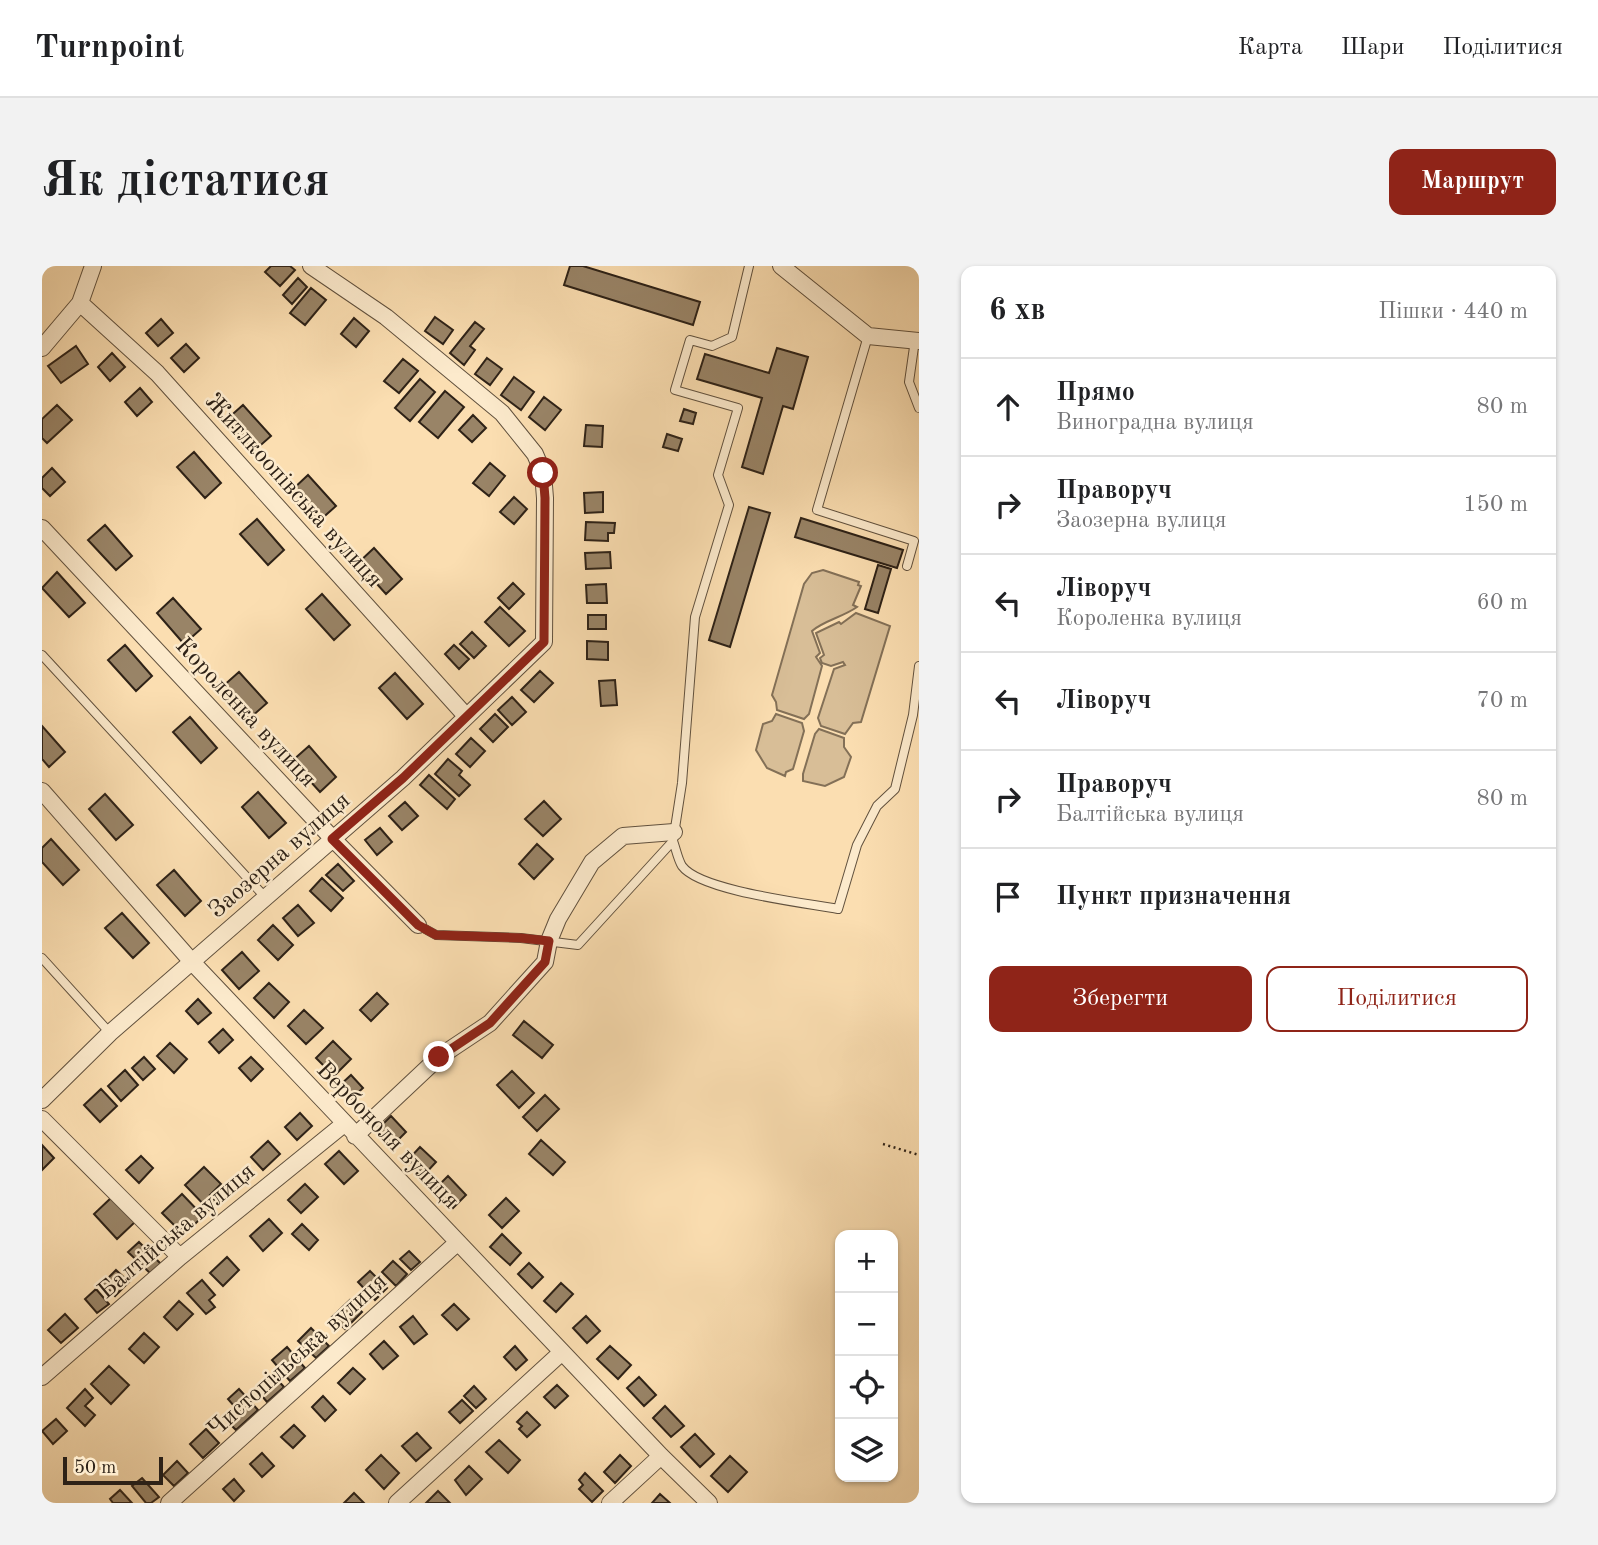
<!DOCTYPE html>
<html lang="uk">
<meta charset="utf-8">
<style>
body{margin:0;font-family:"Old Standard TT",serif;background:#f2f2f2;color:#202124}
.controls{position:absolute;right:21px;bottom:21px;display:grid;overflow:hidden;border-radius:14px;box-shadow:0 2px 5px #0004}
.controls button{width:63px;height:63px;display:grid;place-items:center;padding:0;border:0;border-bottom:2px solid #e0e0e0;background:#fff;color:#202124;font:35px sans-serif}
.scale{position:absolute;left:21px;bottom:18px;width:100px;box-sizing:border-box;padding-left:7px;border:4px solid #2e2217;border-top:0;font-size:19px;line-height:24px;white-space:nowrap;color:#2e2217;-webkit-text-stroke:5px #fceacc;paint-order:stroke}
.stop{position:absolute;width:21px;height:21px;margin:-16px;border:5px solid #8f2418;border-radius:50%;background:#fff}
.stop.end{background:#8f2418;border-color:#fff;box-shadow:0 2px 7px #0008}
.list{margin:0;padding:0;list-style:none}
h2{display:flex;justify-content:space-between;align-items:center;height:91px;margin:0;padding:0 28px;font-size:30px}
h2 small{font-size:23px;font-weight:400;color:#757577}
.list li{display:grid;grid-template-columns:46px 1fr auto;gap:21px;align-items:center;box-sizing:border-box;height:98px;padding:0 28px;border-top:2px solid #e0e0e0}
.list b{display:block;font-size:26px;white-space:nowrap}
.list p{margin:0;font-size:23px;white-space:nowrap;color:#757577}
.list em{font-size:23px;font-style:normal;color:#757577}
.actions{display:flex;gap:14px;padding:21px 28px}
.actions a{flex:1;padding:16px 0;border:2px solid #8f2418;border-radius:14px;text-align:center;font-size:24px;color:#8f2418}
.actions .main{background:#8f2418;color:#fff}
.icon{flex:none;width:38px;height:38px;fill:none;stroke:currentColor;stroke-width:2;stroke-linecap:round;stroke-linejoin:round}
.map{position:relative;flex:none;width:877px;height:1237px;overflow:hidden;border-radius:14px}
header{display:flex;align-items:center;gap:42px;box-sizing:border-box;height:98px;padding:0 35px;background:#fff;border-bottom:2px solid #e0e0e0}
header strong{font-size:33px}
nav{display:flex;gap:38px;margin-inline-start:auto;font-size:24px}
.intro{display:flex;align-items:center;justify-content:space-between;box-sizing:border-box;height:168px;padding:0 42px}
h1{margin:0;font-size:49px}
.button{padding:18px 32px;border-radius:14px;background:#8f2418;color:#fff;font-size:24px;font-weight:700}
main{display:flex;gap:42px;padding:0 42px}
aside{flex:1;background:#fff;border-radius:14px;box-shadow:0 2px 5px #0004}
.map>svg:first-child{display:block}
.green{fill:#d8be97;stroke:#837057;stroke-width:2}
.building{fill:#998467;stroke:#2e2217;stroke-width:2}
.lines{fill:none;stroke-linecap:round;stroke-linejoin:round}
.lane-casing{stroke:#61513e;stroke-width:10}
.street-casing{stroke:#61513e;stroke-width:18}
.path{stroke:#2e2217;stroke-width:2.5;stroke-dasharray:2 3.5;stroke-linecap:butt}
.lane{stroke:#fceacc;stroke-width:8}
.street{stroke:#fceacc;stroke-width:16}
.route{stroke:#8f2418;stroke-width:9}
.labels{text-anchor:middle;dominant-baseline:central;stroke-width:5;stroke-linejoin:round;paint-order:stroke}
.street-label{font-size:24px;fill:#2e2217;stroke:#fceacc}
</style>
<header>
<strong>Turnpoint</strong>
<nav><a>Карта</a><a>Шари</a><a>Поділитися</a></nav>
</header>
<div class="intro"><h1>Як дістатися</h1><a class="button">Маршрут</a></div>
<main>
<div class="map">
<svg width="877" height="1237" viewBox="0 0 877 1237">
<rect width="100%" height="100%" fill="#fbdeb1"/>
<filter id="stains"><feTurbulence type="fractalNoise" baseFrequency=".00286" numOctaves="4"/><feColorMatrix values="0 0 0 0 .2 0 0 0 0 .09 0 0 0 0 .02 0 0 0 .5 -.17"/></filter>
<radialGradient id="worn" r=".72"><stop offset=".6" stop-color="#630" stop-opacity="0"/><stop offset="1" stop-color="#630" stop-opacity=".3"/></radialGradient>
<path class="green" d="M 781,304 L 817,316 L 816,319 L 819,320 L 811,339 L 815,341 C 801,351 781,355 770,365 L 778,387 L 774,391 L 780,400 L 767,448 L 762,453 L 735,444 L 734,436 L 730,429 L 762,318 L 770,307 Z
M 814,347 L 848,360 L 819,456 L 811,457 L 803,468 L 779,460 L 776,452 L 792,403 L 803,399 L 801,396 L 789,400 L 780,397 L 778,392 L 782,389 L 774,367 L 797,356 L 799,358 Z
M 734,448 L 760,457 L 762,465 L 751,503 L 744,506 L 743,510 L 725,502 L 714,484 L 721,458 L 730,455 Z
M 777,463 L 802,472 L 802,481 L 809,491 L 802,511 L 783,520 L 761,515 L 761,508 L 773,468 Z"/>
<path class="building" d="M 229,0 L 248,0 L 253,4 L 238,20 L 223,6 Z
M 528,0 L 541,0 L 658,36 L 651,59 L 522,19 Z
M 256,12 L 265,21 L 250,38 L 241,29 Z
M 269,22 L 284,34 L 263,59 L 248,47 Z
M 393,51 L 411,64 L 401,78 L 383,65 Z
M 312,52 L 327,65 L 314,81 L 299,68 Z
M 119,53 L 131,67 L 116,80 L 104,67 Z
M 433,56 L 442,63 L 428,80 L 433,84 L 422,99 L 408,87 Z
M 144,78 L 157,92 L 142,106 L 129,92 Z
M 34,80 L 46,98 L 19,117 L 6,100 Z
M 735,82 L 766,91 L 751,143 L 741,140 L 721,208 L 700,201 L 720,132 L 655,113 L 663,88 L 727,107 Z
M 70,87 L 83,101 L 68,115 L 56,101 Z
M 445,92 L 460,103 L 448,119 L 433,108 Z
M 361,93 L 376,105 L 357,127 L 342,115 Z
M 472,111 L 492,126 L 479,144 L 459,129 Z
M 378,113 L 393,126 L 368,155 L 353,142 Z
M 98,122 L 110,136 L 95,150 L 83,136 Z
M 403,125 L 422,141 L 396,172 L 377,156 Z
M 502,131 L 519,144 L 503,164 L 487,151 Z
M 15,139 L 30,154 L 5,177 L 0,172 L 0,153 Z
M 201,139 L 229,170 L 212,185 L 184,154 Z
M 642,143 L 654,147 L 651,158 L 638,155 Z
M 431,149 L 444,162 L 430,176 L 417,164 Z
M 544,159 L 561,160 L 560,181 L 542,180 Z
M 625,168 L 640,173 L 636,185 L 621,181 Z
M 152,186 L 179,217 L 163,232 L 135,201 Z
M 448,197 L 463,210 L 447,230 L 431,217 Z
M 10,202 L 23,216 L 8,230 L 0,222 L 0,212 Z
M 266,209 L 294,240 L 277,255 L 250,224 Z
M 561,226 L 561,246 L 543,247 L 542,227 Z
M 472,231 L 485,243 L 472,258 L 458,246 Z
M 707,241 L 728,247 L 688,381 L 667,374 Z
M 759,252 L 861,284 L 855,302 L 753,271 Z
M 215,253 L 242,284 L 226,299 L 198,268 Z
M 544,256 L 573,257 L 572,267 L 566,267 L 566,275 L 543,274 Z
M 63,259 L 90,290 L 74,304 L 46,274 Z
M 332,282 L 360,313 L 344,328 L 316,297 Z
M 568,286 L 569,302 L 544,303 L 543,287 Z
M 836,299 L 849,303 L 836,347 L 823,343 Z
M 15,306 L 43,337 L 27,351 L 0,322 Z
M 471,317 L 482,328 L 467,343 L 456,332 Z
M 564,318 L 565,337 L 545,337 L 544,319 Z
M 280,328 L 308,359 L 292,374 L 264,343 Z
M 131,332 L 159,363 L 142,378 L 115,347 Z
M 458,341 L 483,365 L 467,380 L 443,356 Z
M 546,349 L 564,349 L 564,363 L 546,363 Z
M 430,366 L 444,380 L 432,392 L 418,378 Z
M 545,375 L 566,376 L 566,394 L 545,393 Z
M 83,379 L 110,410 L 94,425 L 66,394 Z
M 412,379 L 427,393 L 417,403 L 403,388 Z
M 498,405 L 511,417 L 492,436 L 479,424 Z
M 197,406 L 225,437 L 208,452 L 180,421 Z
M 353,407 L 381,438 L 365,453 L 337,422 Z
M 573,414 L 575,439 L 559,440 L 557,415 Z
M 470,431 L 484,446 L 470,459 L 456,444 Z
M 453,448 L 466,461 L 451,476 L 438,463 Z
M 148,451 L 175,482 L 159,497 L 131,466 Z
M 0,460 L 23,486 L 7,501 L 0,493 Z
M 429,472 L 443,485 L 428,501 L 414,488 Z
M 267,480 L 294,511 L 278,526 L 250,495 Z
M 406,493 L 420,505 L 417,509 L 428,519 L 417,530 L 393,508 Z
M 387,509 L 413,533 L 405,543 L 378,519 Z
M 216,526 L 244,557 L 227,572 L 200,541 Z
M 63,528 L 91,559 L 74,574 L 47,543 Z
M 502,535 L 519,553 L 501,570 L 483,553 Z
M 363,536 L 376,550 L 360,564 L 347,550 Z
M 338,562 L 350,576 L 335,589 L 323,574 Z
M 9,573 L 37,604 L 21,619 L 0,596 L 0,582 Z
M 495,578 L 511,593 L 492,613 L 477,598 Z
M 296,598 L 312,615 L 301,625 L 284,609 Z
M 132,604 L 159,635 L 143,650 L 115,619 Z
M 280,612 L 301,632 L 289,645 L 268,625 Z
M 256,639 L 272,657 L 256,670 L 241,652 Z
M 80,647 L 107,677 L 91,692 L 63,662 Z
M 231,659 L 251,679 L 236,694 L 216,674 Z
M 200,686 L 217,705 L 197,723 L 180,704 Z
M 227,717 L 247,736 L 232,752 L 212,732 Z
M 335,727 L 346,738 L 329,755 L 318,744 Z
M 156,733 L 169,747 L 156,758 L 144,745 Z
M 262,744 L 281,762 L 264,778 L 246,760 Z
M 482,755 L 511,779 L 500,792 L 471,769 Z
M 181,763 L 191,774 L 177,787 L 167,776 Z
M 291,775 L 309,793 L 292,810 L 274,792 Z
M 128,777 L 145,793 L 132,807 L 115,790 Z
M 102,791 L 113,803 L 101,814 L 90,802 Z
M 209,791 L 221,803 L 209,815 L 197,802 Z
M 83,804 L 96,819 L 79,835 L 66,820 Z
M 470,805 L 492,827 L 477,842 L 455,819 Z
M 309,809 L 321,822 L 309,833 L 297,820 Z
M 59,823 L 75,840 L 58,856 L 42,839 Z
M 503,829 L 517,843 L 495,865 L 481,851 Z
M 258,847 L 270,860 L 255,874 L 243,861 Z
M 349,850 L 364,866 L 351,879 L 336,863 Z
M 499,874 L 523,896 L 511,909 L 487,888 Z
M 226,875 L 238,888 L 221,904 L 209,891 Z
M 0,879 L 12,892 L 0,904 Z
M 378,881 L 394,896 L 382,909 L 366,894 Z
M 297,885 L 316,905 L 302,918 L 283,898 Z
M 99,890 L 111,902 L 97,917 L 84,904 Z
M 162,901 L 179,918 L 168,929 L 175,936 L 167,944 L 143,919 Z
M 406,910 L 424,929 L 411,942 L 393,923 Z
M 263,918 L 276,931 L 259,947 L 246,934 Z
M 140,928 L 161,950 L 152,959 L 147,955 L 138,965 L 120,947 Z
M 70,931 L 93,956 L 75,973 L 52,948 Z
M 464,932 L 477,945 L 460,962 L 447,949 Z
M 227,953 L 240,967 L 221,985 L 208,970 Z
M 260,958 L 276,974 L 267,984 L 250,968 Z
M 460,968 L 479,987 L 468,999 L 448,981 Z
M 97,976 L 120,999 L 110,1009 L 86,986 Z
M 367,985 L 378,996 L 369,1004 L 358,993 Z
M 185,991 L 197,1004 L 181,1020 L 168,1007 Z
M 351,995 L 365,1008 L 354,1020 L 340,1006 Z
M 487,997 L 501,1011 L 490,1022 L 476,1008 Z
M 74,1004 L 87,1016 L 73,1030 L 60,1018 Z
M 328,1005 L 345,1022 L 333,1034 L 316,1016 Z
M 160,1014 L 173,1029 L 167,1034 L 173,1041 L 164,1048 L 145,1027 Z
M 519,1017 L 531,1028 L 514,1046 L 502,1035 Z
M 54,1023 L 67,1038 L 55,1047 L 43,1033 Z
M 308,1034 L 320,1046 L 303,1063 L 290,1051 Z
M 137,1035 L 151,1048 L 135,1064 L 122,1051 Z
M 412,1038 L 427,1053 L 415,1064 L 400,1049 Z
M 23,1048 L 36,1062 L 19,1077 L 6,1064 Z
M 371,1050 L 385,1068 L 372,1078 L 358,1061 Z
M 544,1050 L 558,1065 L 545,1077 L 531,1062 Z
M 269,1062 L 287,1080 L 274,1092 L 256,1075 Z
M 102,1067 L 117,1081 L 102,1097 L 87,1083 Z
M 342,1075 L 356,1090 L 341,1103 L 328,1088 Z
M 473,1080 L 485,1094 L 474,1104 L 462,1091 Z
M 568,1080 L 589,1099 L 576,1113 L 555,1093 Z
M 245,1081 L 263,1102 L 248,1115 L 230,1094 Z
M 67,1100 L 87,1119 L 69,1138 L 49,1118 Z
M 311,1102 L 323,1113 L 308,1128 L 296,1117 Z
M 231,1109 L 242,1121 L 225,1136 L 215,1124 Z
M 597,1111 L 614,1129 L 602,1140 L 585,1122 Z
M 515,1119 L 526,1130 L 513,1142 L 502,1131 Z
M 432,1120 L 444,1133 L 434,1142 L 422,1130 Z
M 43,1123 L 51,1132 L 43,1140 L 53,1149 L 43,1160 L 25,1142 Z
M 197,1123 L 216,1144 L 194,1164 L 184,1154 L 190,1148 L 188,1145 L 193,1141 L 186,1133 Z
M 281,1130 L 294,1144 L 283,1155 L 270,1141 Z
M 420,1134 L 431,1145 L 418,1157 L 407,1146 Z
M 623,1140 L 642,1160 L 629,1171 L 611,1152 Z
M 485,1146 L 498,1159 L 485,1171 L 477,1163 L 480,1160 L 475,1156 Z
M 14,1153 L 25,1165 L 11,1178 L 0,1165 Z
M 252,1159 L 263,1170 L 251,1182 L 239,1171 Z
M 164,1163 L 177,1177 L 161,1192 L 148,1178 Z
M 375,1167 L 389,1182 L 374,1195 L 360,1180 Z
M 653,1168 L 672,1188 L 658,1201 L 639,1181 Z
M 457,1174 L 478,1194 L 466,1207 L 444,1186 Z
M 220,1187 L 232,1200 L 220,1211 L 208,1198 Z
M 339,1189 L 357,1207 L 342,1223 L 324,1204 Z
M 578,1189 L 589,1200 L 573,1217 L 562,1206 Z
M 688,1190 L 705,1206 L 686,1226 L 669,1210 Z
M 135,1195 L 146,1207 L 132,1220 L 121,1209 Z
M 427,1200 L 440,1213 L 424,1229 L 413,1214 Z
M 543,1207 L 561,1225 L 550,1236 L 537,1223 L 541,1219 L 537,1214 Z
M 100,1212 L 117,1231 L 109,1237 L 104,1237 L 90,1220 Z
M 192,1213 L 202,1225 L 192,1235 L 181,1223 Z
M 78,1224 L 90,1237 L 71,1237 L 68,1233 Z
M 396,1225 L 408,1237 L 384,1237 Z
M 312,1227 L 322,1237 L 302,1237 Z
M 618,1228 L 628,1237 L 610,1237 Z"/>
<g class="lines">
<g class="lane-casing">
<path id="lane" d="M 826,70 L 775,244 L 872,275 L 865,300
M 873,74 L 867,116 L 877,142
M 0,389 L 223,631
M 631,575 C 634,583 636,594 640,600 C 658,625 764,637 796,643 L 815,579 L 835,540 L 853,523 L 871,449 L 877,400
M 376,659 L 394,669 L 479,672 L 536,679 L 631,575 L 640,517 L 653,351 L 687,239 L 676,209 L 696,142 L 633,124 L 648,74 L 670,80 L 690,71 L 707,0
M 0,692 L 68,767"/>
</g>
<g class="street-casing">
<path id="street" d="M 739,0 L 826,70 L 877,75
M 38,37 L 115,107 L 424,450
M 0,82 L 38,37 L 51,0
M 0,262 L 291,573 L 376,659
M 0,525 L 151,697 L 619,1190 L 667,1237
M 0,834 L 68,767 L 361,512 L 502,376 L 503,232 L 501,207 L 493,188 L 460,147 L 344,51 L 269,0
M 0,853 L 138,991
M 313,870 L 397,791 L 448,757 L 503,696 L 507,675 L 516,653 L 550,596 L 581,570 L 632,566
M 0,1111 L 138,991 L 302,858
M 127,1237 L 416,976
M 355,1237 L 520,1086
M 568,1237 L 619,1190"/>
</g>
<path class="path" d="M 841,878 L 877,889"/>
<use href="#lane" class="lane"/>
<use href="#street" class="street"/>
</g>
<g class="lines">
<path class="route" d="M 397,791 L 448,757 L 503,696 L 507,675 L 479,672 L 394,669 L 376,659 L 290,573 L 361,512 L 502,376 L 503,232 L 501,207"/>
</g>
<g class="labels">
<g class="street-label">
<text transform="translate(251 225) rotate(48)">Житлкоопівська вулиця</text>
<text transform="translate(203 447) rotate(47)">Короленка вулиця</text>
<text transform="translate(238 590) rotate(-41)">Заозерна вулиця</text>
<text transform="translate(345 870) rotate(46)">Вербоноля вулиця</text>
<text transform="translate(135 966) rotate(-40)">Балтійська вулиця</text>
<text transform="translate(256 1090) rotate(-42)">Чистопільська вулиця</text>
</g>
</g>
<rect width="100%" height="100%" filter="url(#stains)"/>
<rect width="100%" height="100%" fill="url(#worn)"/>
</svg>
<div class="controls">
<button>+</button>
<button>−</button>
<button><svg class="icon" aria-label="locate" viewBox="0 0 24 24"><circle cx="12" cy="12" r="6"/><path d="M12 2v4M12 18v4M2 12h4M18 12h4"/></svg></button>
<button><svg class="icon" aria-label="layers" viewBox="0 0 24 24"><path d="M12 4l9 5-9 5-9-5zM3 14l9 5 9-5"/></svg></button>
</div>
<div class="scale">50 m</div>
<div class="stop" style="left:501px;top:207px"></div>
<div class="stop end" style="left:397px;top:791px"></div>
</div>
<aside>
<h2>6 хв<small>Пішки · 440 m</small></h2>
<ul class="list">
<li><svg class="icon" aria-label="ahead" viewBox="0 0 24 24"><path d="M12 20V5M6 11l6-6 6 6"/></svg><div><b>Прямо</b><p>Виноградна вулиця</p></div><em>80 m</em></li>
<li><svg class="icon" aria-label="right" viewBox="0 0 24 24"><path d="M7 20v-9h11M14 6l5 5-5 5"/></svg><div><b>Праворуч</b><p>Заозерна вулиця</p></div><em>150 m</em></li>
<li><svg class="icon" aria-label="left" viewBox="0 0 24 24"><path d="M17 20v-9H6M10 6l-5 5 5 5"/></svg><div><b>Ліворуч</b><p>Короленка вулиця</p></div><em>60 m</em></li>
<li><svg class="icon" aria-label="left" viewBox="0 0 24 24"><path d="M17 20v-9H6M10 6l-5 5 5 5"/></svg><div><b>Ліворуч</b></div><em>70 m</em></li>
<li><svg class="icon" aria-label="right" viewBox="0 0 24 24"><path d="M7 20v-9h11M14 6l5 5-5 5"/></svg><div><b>Праворуч</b><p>Балтійська вулиця</p></div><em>80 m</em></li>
<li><svg class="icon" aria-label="arrive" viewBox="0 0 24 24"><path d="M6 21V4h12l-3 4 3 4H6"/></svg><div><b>Пункт призначення</b></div></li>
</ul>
<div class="actions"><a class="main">Зберегти</a><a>Поділитися</a></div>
</aside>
</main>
